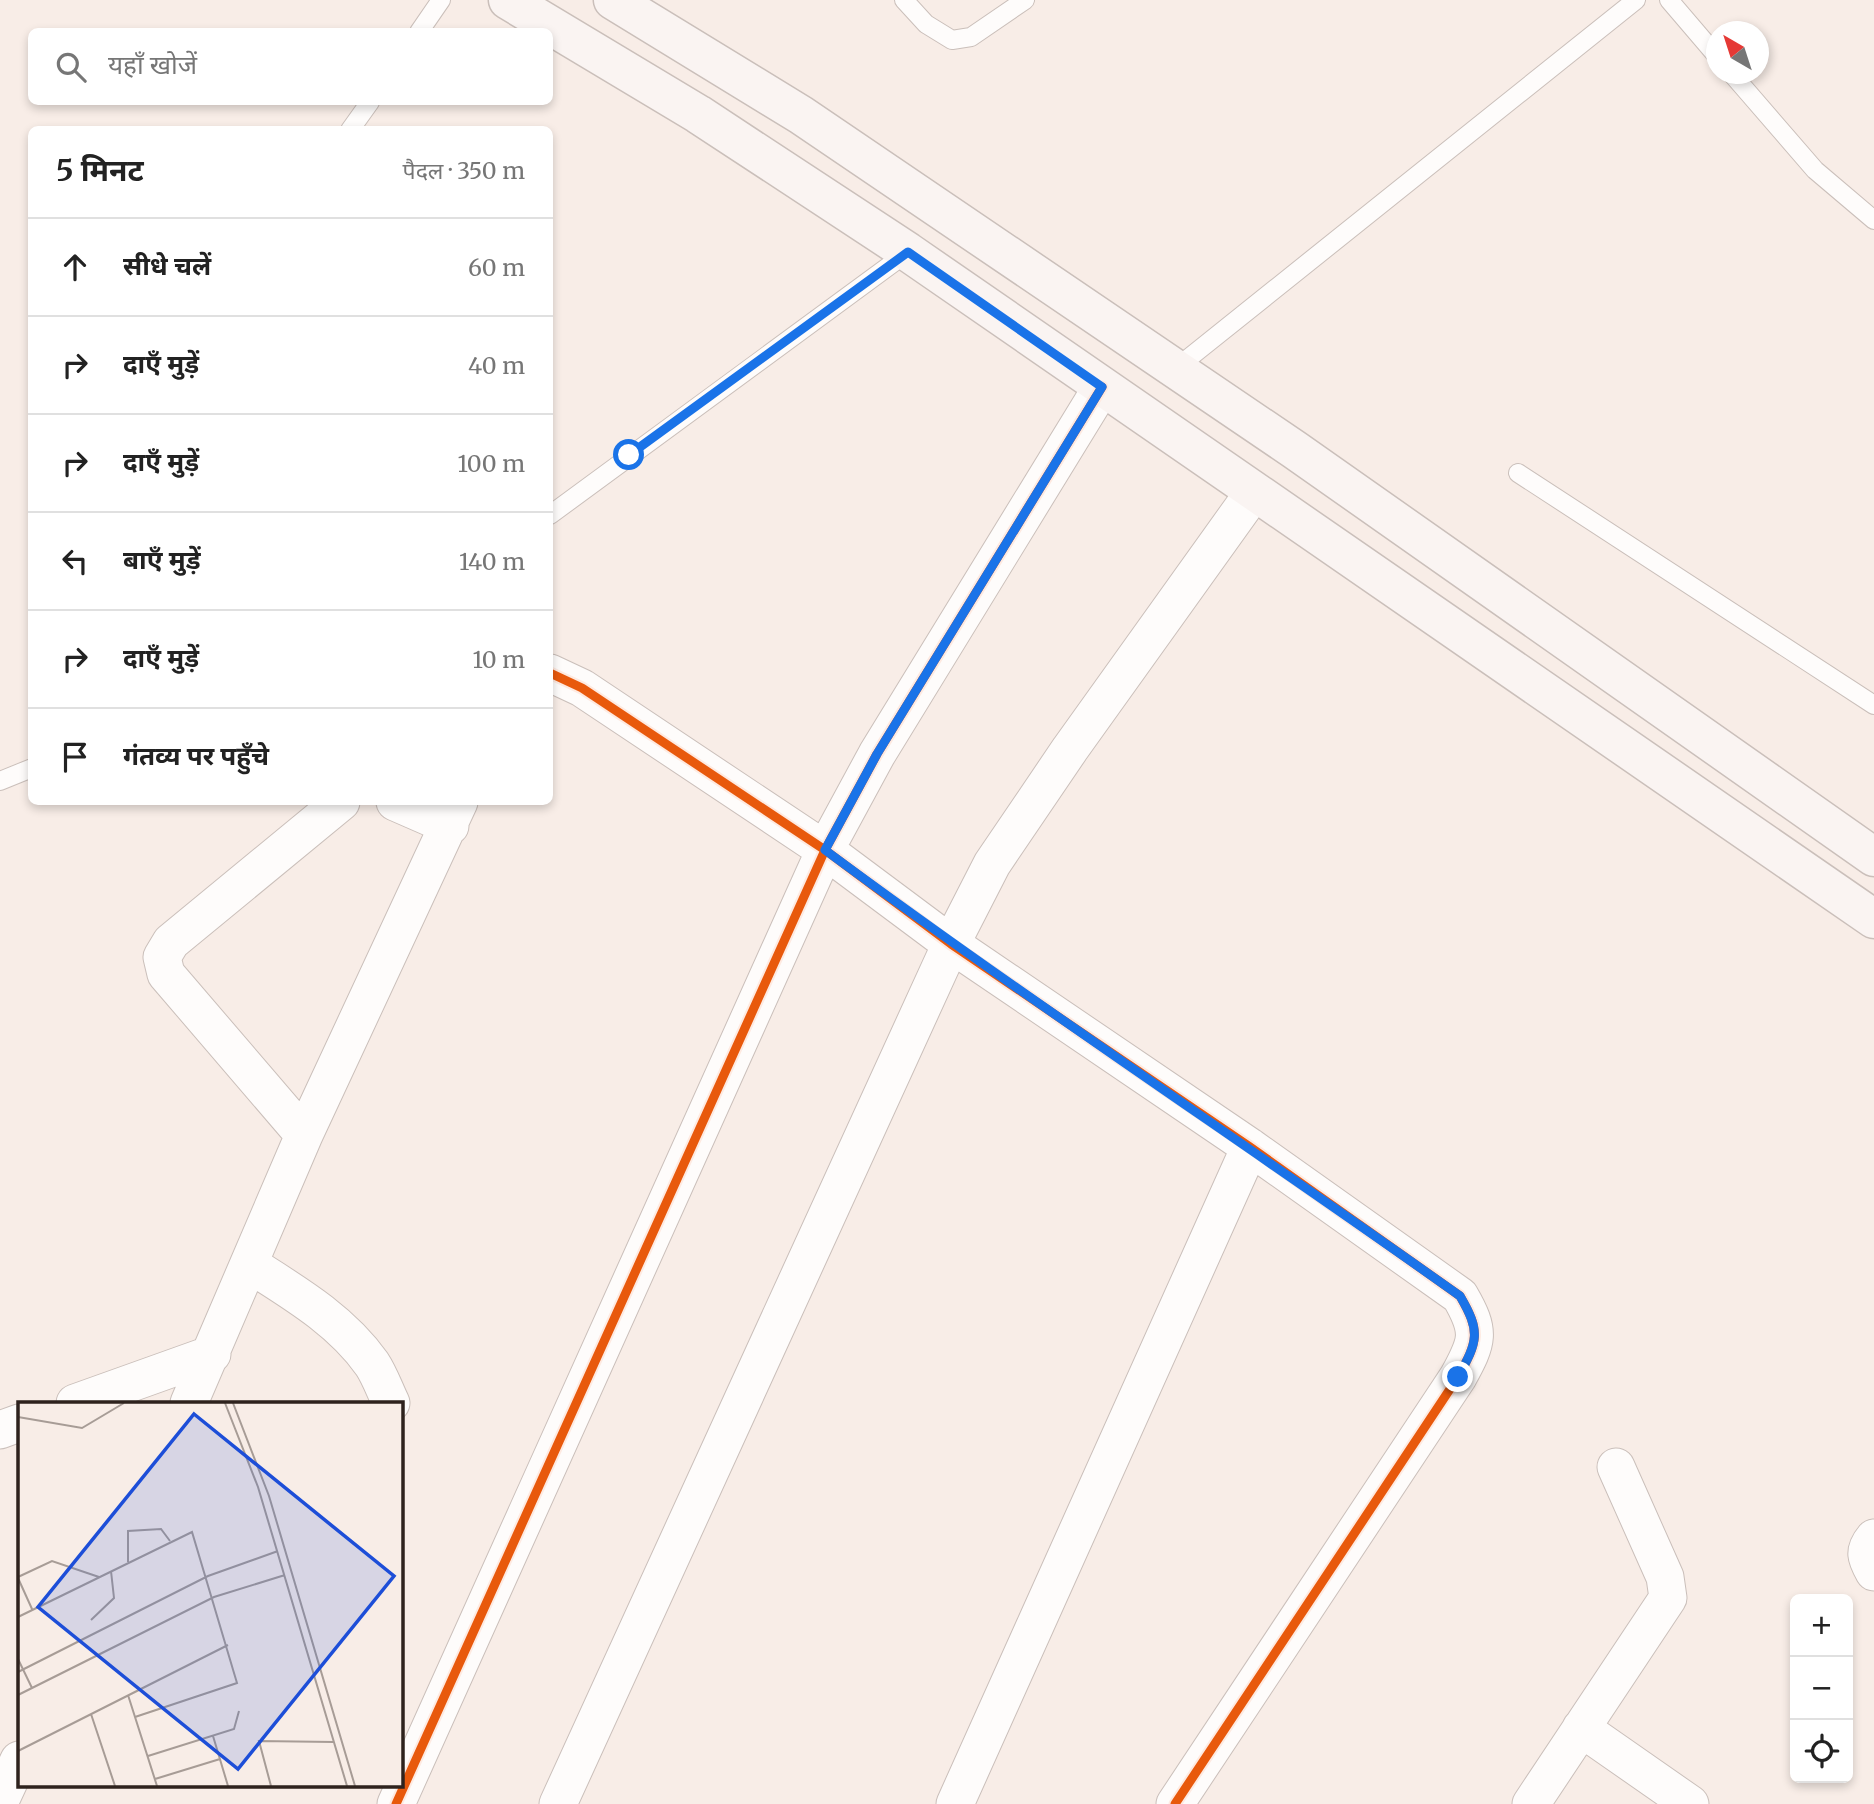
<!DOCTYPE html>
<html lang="hi">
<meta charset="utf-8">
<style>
body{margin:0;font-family:Merriweather,"Noto Sans Devanagari",serif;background:#f6f6f6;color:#222}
.controls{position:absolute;right:21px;bottom:21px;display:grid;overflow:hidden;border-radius:10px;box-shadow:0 4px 10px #0003}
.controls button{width:63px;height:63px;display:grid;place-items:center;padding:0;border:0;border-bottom:2px solid #e0e0e0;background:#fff;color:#222;font:35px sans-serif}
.compass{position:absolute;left:1706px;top:21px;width:63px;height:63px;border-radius:50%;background:#fff;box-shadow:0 4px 10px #0003;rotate:321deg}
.stop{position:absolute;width:21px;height:21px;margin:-16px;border:5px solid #1a73e8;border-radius:50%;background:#fff}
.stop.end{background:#1a73e8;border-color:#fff;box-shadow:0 2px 7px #0008}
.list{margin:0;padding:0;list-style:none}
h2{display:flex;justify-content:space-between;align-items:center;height:91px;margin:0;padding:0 28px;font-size:30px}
h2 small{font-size:23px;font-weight:400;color:#767676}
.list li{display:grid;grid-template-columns:46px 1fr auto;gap:21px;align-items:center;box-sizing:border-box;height:98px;padding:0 28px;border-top:2px solid #e0e0e0}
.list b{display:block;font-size:26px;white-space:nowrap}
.list em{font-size:23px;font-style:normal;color:#767676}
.icon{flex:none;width:38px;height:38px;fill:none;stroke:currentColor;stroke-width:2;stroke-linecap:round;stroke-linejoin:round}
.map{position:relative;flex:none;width:1874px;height:1804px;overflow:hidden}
.search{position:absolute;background:#fff;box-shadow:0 4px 10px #0003;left:28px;top:28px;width:525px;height:77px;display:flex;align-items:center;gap:18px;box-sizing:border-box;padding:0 24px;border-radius:10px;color:#767676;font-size:26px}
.panel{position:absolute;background:#fff;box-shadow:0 4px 10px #0003;left:28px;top:126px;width:525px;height:679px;border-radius:10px}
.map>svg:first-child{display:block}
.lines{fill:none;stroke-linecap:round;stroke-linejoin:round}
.lane-casing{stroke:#cabfba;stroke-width:20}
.street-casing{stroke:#cabfba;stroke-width:39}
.secondary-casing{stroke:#cabfba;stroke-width:41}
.lane{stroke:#fefcfb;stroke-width:18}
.street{stroke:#fefcfb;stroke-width:37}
.secondary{stroke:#faf4f2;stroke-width:38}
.cycleway-casing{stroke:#feeae1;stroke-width:13}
.cycleway{stroke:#e8590c;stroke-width:9}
.route{stroke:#1a73e8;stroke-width:9}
.inset-road{fill:none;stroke:#a79c96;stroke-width:2}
.view{fill:#1d4ed8;fill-opacity:0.15;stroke:#1d4ed8;stroke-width:3.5}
.inset-edge{fill:none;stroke:#2e221d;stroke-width:3.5}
</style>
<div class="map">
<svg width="1874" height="1804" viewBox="0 0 1874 1804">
<rect width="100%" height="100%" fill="#f8ede7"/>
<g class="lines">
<g class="lane-casing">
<path id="lane" d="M 904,0 L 926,24 L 952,40 L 971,37 L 1025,0
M 1669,0 L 1716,55
M 419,32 L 441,0
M 1732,74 L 1815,170 L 1874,220
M 350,130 L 370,102
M 1175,369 L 1636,0
M 1518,473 L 1874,705
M 550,515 L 908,252
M 0,781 L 32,768"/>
</g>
<g class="street-casing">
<path id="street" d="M 550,673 L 582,688 L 825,850 L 951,944 L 1250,1147 L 1460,1296 C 1481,1332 1478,1341 1458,1377 L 1175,1804
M 395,802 L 450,826
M 304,1135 L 166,974 L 162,957 L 171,942 L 341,802
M 249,1264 C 293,1292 341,1320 372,1364 C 380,1376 385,1391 391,1403
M 75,1403 L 212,1354
M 189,1403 L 304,1135 L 459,802
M 0,1430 L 19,1423
M 1874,1538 C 1863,1551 1866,1558 1874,1572
M 1581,1728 L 1690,1804
M 0,1801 L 19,1760
M 396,1804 L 825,850 L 877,754 L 1102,387
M 558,1804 L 951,944 L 992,864 L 1070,749 L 1254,492
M 955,1804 L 1250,1147
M 1531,1804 L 1668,1598 L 1665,1577 L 1616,1467"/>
</g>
<g class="secondary-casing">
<path id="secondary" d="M 508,0 L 698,114 L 908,252 L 1874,919
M 613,0 L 801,115 L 1295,450 L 1874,857"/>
</g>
<use href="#lane" class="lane"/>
<use href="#street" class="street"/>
<use href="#secondary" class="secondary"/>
<g class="cycleway-casing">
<path id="cycleway" d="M 550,673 L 582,688 L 825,850 L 951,944 L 1250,1147 L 1460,1296 C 1481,1332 1478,1341 1458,1377 L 1175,1804
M 396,1804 L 825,850 L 877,754 L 1102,387"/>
</g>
<use href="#cycleway" class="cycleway"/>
</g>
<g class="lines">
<path class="route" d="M 629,455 L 908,252 L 1102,387 L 877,754 L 825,850 C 1033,1004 1249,1146 1460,1296 C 1481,1332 1478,1341 1458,1377"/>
</g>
<g transform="translate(18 1402)">
<rect width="385" height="385" fill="#f8ede7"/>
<path class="inset-road" d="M 207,1 L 240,85 L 329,384M 215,1 L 251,94 L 337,384M 0,15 L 64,26 L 106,1M 110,160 L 110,129 L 143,127 L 152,139M 0,175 L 34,159 L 81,175M 0,176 L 14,207M 0,215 L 174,130 L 219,281 L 117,315M 73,218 L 96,196 L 93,169M 0,257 L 14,286M 0,270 L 190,174 L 260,149M 0,293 L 196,195 L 267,173M 110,293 L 139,384M 73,312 L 97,384M 195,334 L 210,384M 0,349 L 210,243M 130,354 L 216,327 L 221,309M 137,377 L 202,357M 253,384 L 241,339 L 316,340"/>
<path class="view" d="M 176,12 L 376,174 L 220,367 L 20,205 Z"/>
<rect width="385" height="385" class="inset-edge"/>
</g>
</svg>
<div class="controls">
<button>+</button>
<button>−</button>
<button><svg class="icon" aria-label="locate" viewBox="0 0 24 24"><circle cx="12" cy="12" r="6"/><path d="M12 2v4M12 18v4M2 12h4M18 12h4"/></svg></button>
</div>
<svg class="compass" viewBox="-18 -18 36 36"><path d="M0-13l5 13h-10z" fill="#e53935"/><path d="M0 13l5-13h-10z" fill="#767676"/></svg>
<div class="stop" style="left:629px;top:455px"></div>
<div class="stop end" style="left:1458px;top:1377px"></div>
<div class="search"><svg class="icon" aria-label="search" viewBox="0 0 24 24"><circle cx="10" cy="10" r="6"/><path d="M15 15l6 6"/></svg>यहाँ खोजें</div>
<section class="panel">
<h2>5 मिनट<small>पैदल · 350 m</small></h2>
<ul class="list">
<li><svg class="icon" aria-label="ahead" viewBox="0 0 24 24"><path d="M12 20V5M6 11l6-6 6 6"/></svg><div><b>सीधे चलें</b></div><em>60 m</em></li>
<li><svg class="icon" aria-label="right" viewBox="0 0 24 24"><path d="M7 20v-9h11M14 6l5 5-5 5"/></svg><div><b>दाएँ मुड़ें</b></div><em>40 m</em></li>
<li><svg class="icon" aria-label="right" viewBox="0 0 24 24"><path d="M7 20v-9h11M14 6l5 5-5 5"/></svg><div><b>दाएँ मुड़ें</b></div><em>100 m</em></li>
<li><svg class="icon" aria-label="left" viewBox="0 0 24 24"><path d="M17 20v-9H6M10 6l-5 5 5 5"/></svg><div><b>बाएँ मुड़ें</b></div><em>140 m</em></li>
<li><svg class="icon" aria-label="right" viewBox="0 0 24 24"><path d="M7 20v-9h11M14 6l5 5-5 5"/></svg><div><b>दाएँ मुड़ें</b></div><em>10 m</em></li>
<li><svg class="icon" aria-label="arrive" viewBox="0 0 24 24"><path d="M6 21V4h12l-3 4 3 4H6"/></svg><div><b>गंतव्य पर पहुँचे</b></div></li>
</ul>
</section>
</div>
